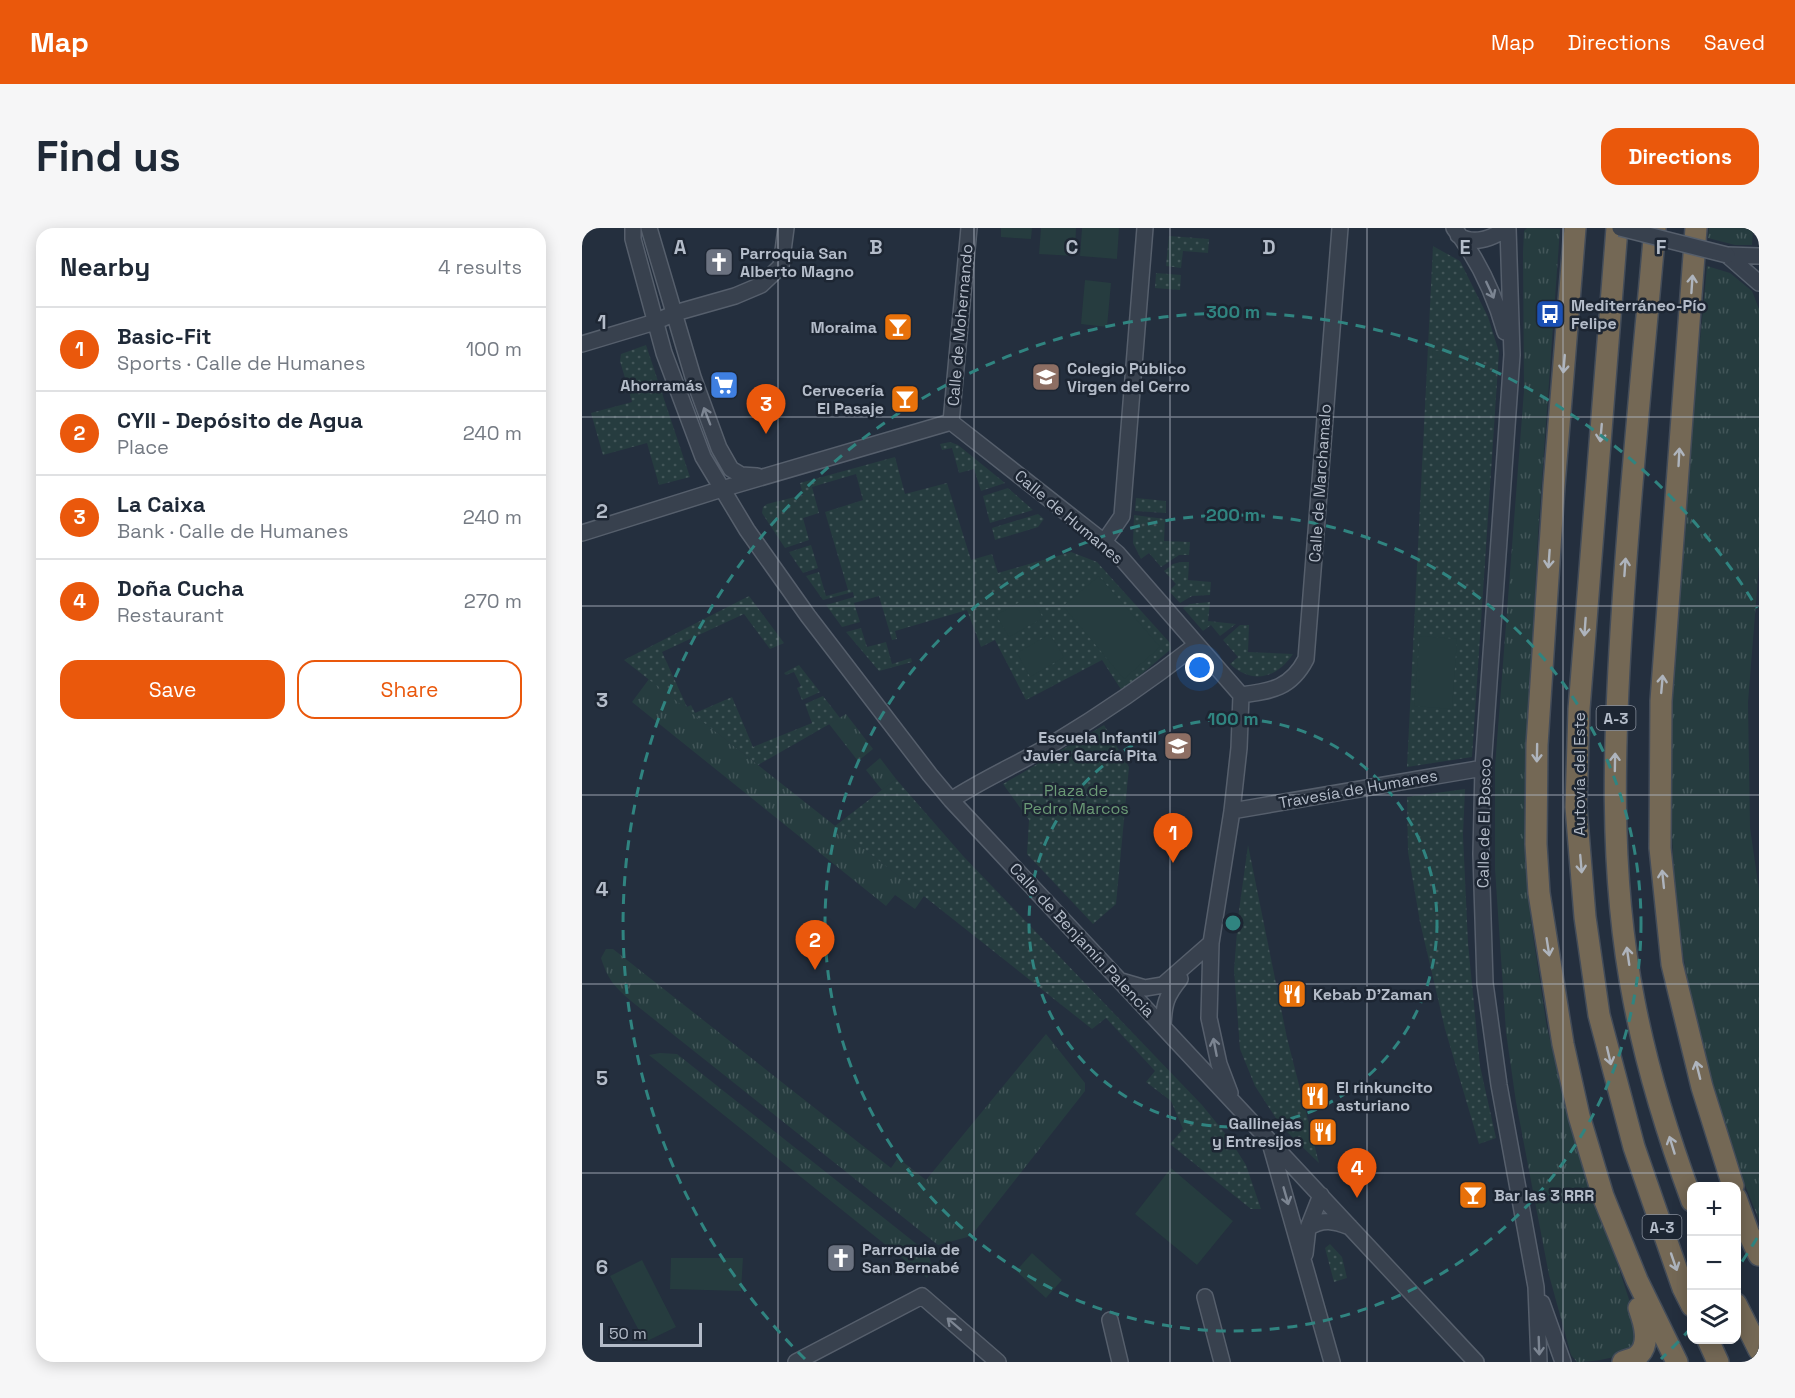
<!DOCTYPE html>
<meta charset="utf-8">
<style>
body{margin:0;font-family:"Space Grotesk",sans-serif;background:#f6f6f7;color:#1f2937}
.controls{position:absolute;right:18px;bottom:18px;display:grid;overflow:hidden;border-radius:12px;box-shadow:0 3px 15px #0003}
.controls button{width:54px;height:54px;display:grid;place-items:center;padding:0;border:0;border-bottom:2px solid #e0e1e3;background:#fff;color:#1f2937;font:30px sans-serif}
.scale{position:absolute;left:18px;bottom:15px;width:102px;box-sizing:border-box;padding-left:6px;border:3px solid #b4bcc9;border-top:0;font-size:16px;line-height:21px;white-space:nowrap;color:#b4bcc9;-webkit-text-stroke:4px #1d2633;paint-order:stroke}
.you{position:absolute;left:618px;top:440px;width:21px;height:21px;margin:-15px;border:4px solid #fff;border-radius:50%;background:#1a73e8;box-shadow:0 0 0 9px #1a73e833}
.badge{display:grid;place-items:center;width:39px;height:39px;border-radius:50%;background:#ea580c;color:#fff;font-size:20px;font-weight:700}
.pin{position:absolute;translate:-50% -50px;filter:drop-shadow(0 2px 3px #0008)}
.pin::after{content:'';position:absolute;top:32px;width:21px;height:18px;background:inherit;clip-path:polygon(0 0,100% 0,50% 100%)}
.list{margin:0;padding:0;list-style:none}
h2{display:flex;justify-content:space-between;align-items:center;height:78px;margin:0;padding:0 24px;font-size:26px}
h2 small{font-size:20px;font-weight:400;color:#747a83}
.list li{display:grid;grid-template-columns:39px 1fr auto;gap:18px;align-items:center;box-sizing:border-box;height:84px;padding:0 24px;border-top:2px solid #e0e1e3}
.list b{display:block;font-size:22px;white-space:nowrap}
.list p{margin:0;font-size:20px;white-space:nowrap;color:#747a83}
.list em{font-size:20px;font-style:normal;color:#747a83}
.actions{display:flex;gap:12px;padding:18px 24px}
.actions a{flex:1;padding:14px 0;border:2px solid #ea580c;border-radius:18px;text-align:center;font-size:21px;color:#ea580c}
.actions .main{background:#ea580c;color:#fff}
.icon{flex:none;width:33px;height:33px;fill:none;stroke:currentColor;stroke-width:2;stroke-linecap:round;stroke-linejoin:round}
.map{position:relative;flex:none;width:1177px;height:1134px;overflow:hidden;border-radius:18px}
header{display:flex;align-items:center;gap:36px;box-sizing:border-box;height:84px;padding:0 30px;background:#ea580c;color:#fff}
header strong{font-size:28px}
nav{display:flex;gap:33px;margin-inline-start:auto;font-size:21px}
.intro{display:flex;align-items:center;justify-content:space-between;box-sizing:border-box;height:144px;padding:0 36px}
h1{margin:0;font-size:42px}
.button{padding:15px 27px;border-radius:18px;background:#ea580c;color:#fff;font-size:21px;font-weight:700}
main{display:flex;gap:36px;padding:0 36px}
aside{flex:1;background:#fff;border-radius:18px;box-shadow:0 3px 15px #0003}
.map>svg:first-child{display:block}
.grass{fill:url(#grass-tufts)}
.park{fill:url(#park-dots)}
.pitch{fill:#263c3f}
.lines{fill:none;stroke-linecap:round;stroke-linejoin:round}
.minor-casing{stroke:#565f6c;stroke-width:18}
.highway-casing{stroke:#434c59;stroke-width:24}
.minor{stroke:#38414e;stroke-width:15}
.highway{stroke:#746855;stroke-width:21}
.minor-bridge-casing{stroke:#565f6c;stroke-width:18;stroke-linecap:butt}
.minor-bridge{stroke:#38414e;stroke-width:15}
.oneway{stroke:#aeb4bd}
.oneway2{stroke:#7c8592}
.grid{fill:none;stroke:#b4bcc9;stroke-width:1.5;stroke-opacity:0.55}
.ring{fill:none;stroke:#308480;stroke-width:3;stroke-dasharray:10 8}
.labels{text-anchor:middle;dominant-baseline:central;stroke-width:5;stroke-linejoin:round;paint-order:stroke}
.shield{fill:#1d2633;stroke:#878f9c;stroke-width:1.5}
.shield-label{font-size:15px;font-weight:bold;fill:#b4bcc9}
.poi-label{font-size:16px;font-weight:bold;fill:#b4bcc9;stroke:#1d2633;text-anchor:start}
.street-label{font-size:16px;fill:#b4bcc9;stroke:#1d2633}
.park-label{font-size:16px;fill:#6b9a76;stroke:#1d2633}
.grid-label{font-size:20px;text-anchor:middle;font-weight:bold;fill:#b4bcc9;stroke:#1d2633;stroke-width:5;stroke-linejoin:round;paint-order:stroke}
.centre{fill:#308480;stroke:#1d2633;stroke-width:3}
.ring-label{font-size:18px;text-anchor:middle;font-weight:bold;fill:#308480;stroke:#1d2633;stroke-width:5;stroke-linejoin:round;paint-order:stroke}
</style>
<header>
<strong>Map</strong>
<nav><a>Map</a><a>Directions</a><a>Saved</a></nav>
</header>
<div class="intro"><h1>Find us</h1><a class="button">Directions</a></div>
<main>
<aside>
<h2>Nearby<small>4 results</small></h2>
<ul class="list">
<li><span class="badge">1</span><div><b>Basic-Fit</b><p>Sports · Calle de Humanes</p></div><em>100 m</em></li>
<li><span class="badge">2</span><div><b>CYII - Depósito de Agua</b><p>Place</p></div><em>240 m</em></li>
<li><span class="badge">3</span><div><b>La Caixa</b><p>Bank · Calle de Humanes</p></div><em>240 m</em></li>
<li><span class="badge">4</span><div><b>Doña Cucha</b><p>Restaurant</p></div><em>270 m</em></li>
</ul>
<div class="actions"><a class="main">Save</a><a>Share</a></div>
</aside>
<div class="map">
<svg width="1177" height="1134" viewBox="0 0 1177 1134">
<defs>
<pattern id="grass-tufts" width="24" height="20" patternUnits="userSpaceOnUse" patternTransform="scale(1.5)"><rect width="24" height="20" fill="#263c3f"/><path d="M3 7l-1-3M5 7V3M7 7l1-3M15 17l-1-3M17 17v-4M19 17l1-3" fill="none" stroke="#435659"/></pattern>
<pattern id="park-dots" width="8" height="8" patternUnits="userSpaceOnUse" patternTransform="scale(1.5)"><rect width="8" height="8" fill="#263c3f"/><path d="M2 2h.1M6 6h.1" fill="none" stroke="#435659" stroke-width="1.8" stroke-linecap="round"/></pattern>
</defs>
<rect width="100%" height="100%" fill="#242f3e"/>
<path class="grass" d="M 945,0 L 978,1 L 956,307 L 942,578 L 949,694 L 965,800 L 986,884 L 1055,1096 C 1054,1101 1055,1106 1054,1111 C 1049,1130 1011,1134 995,1134 L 989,1127 L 967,1047 L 934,874 L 924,804 L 913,641 L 913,539 L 942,163 L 941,24 L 942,3 Z
M 1127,0 L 1171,0 L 1170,17 L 1153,17 L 1126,10 Z
M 1125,38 L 1148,45 L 1170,63 L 1177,81 L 1177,337 L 1166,474 L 1168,600 L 1177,662 L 1177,992 L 1154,935 L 1124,842 L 1106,756 L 1094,683 L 1086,532 L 1109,209 Z
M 67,451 L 342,668 L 333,681 L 313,667 L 304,678 L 50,474 Z
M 264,486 L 291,521 L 276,533 L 247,496 Z
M 298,530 L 314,551 L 300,562 L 284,542 Z
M 24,721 L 31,721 L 309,940 L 316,930 L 344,952 L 464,806 L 503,855 L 503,863 L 389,1008 L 356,1017 L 49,773 C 32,758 26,752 19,730 Z
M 78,825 L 95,826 L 346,1025 L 350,1039 L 345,1050 L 67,827 Z"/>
<path class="park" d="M 587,8 L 627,11 L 626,25 L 601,23 L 599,40 L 584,38 Z
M 851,18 L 878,33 L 906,89 L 917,124 L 890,529 L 825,539 Z
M 574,45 L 599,47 L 598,62 L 573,60 Z
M 64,117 L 108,249 L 77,257 L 65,215 L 21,227 L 9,185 L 50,174 L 38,133 L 39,126 Z
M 368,214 L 376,217 L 423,255 L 399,263 L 392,241 L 377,245 L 370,220 L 360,222 L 358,216 Z
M 313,229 L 323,266 L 365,255 L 389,332 L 410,326 L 416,345 L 489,324 L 515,334 L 588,415 L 589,421 L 540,463 L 520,432 L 444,472 L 413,412 L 399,419 L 385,382 L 313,403 L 315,411 L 310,412 L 297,368 L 272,375 L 278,394 L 260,399 L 244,377 L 272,369 L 271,364 L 241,372 L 224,348 L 237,344 L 244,368 L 266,362 L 243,284 L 281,272 L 274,246 L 230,259 L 237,285 L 221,290 L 227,312 L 203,320 L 180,285 L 181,279 L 185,276 L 221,267 L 218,255 Z
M 426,260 L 451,282 L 408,295 L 401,268 Z
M 554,270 L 584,273 L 584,285 L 553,283 Z
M 456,286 L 462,291 L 456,299 L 413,312 L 410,300 Z
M 552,287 L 583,291 L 582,313 L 608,314 L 607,327 L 597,327 L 579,339 L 567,325 L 559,331 L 551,315 Z
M 229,317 L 236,340 L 221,345 L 207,324 Z
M 599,334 L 607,334 L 606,352 L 629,354 L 628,367 L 610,368 L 598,375 L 587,363 L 594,356 L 582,343 L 591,336 Z
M 167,368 L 202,415 L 188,421 L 162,386 L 80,424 L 105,479 L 109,477 L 113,485 L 150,469 L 171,519 L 230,495 L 223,476 L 241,468 L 258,490 L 176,537 L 42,432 Z
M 628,374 L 626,393 L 654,396 L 638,408 L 629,397 L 621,403 L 601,380 L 608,376 Z
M 658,397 L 667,397 L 666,424 L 711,426 C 695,450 671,457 648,436 L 656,429 L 641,412 Z
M 279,400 L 285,419 L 304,414 L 310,436 L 329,430 L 330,434 L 297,443 L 264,404 Z
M 217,437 L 238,464 L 220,472 L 215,460 L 219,458 L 212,444 L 204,447 L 202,445 Z
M 522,497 L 547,539 L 534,676 L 511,696 L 445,626 L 447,592 L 421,556 Z
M 314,551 L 382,629 L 620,877 L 646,909 L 664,937 L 679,981 L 669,981 L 588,916 L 601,901 L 589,873 L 564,854 L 573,843 L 524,790 L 510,801 L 253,598 Z
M 883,561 L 881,607 L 886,715 L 898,838 L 914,910 L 897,916 L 863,801 L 838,694 L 826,624 L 825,569 Z
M 666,617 L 705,810 L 737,935 L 699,898 L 673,858 L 658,821 L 652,742 L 656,690 Z
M 748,1016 L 760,1029 L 765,1050 L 752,1054 L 743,1020 Z"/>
<path class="pitch" d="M 419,0 L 450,0 L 449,11 L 419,9 Z
M 459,0 L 494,0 L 493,28 L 457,26 Z
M 500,0 L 537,0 L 535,31 L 498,28 Z
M 503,52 L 529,55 L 525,99 L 499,96 Z
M 885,121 L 886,130 L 851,132 L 850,123 Z
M 517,348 L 578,419 L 542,451 L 481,378 Z
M 449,368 L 461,390 L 427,409 L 414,387 Z
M 468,406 L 482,429 L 448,449 L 435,425 Z
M 838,408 L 875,411 L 870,481 L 832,478 Z
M 589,940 L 651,993 L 615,1037 L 553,986 Z
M 450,1025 L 480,1052 L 464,1070 L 434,1043 Z
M 89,1030 L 161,1030 L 159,1063 L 88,1061 Z
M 60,1032 L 94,1099 L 63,1114 L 28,1048 Z"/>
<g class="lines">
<g class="minor-casing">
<path id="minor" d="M 51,0 L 51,11 L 82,125 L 121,229 L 165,302 L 226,388 L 348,547 L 369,572 L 894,1134
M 67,0 L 111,149 L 137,220 L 149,241 L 159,247 L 175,248
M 872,0 C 895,30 913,68 923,104
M 926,0 L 930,127 L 901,540 L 899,626 L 903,755 L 917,857 L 954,1059 L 957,1134
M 876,7 C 892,19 912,9 926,0
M 1145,27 L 1177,55
M 1145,27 L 1177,28
M 0,116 L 73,94 L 93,85 L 153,68 L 179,57 L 199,38 L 204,0
M 369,194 L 387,0
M 0,305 L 140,261 L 369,194 L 522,314 L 535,325 L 659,467 L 657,520 L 650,583 L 629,715 L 627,790 L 637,836 L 648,865
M 522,314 L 540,288 L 563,0
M 659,467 C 690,463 709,460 724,431 L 758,0
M 369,572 C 401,551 436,536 470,516 C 520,486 568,453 614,417
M 650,583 L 901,540
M 539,753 L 563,760 L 581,757 L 629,715
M 581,798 C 582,776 584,768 598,751
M 688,915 L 750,1134
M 726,1000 C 741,990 752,993 768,999
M 723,1026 L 726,1000 L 739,967
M 623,1069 L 640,1134
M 960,1075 L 981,1134
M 528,1092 L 538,1134
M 214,1134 L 340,1068 L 416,1134"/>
</g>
<g class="highway-casing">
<path id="highway" d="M 993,0 L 972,258 L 955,517 L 954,616 L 957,665 L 981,816 L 997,888 L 1021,968 L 1055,1052 L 1095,1134
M 1035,0 L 997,481 L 994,579 L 1003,689 L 1017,787 L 1052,919 L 1101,1060 L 1110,1078
M 1073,0 C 1062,125 1049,249 1041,374 C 1032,507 1026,642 1052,773 C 1065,841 1086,908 1110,973
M 1114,0 L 1079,473 L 1078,620 L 1090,736 L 1120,859 L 1151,958
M 1154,970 L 1166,1004 L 1177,1027
M 1154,1076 L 1177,1122
M 1126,1112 L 1136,1134
M 1041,1134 C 1045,1132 1051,1131 1054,1129 C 1070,1118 1062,1094 1057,1080"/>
</g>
<use href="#minor" class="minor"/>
<use href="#highway" class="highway"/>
<g class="minor-bridge-casing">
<path id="minor-bridge" d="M 1038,0 L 1145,27"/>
</g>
<use href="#minor-bridge" class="minor-bridge"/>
</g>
<defs><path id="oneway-shaft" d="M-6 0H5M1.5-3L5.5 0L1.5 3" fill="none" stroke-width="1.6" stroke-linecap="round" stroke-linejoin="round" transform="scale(1.5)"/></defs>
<g class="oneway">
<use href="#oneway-shaft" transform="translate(1110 56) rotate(-86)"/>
<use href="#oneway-shaft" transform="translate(982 136) rotate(95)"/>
<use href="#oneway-shaft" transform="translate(1019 205) rotate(95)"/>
<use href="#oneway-shaft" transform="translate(1097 229) rotate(-87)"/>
<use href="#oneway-shaft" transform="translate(967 331) rotate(94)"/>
<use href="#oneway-shaft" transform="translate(1043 339) rotate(-86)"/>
<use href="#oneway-shaft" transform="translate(1003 399) rotate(94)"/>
<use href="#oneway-shaft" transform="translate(1080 456) rotate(-85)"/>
<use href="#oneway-shaft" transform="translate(955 525) rotate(91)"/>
<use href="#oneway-shaft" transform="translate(1033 534) rotate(-89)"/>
<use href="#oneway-shaft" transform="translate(999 636) rotate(85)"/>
<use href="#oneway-shaft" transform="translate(1081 651) rotate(-96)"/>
<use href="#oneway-shaft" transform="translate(966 719) rotate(81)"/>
<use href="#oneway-shaft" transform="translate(1046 728) rotate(-98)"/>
<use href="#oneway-shaft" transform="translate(1027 828) rotate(77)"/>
<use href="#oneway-shaft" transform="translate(1116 842) rotate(-104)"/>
<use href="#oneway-shaft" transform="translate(1090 917) rotate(-107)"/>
<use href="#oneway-shaft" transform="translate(1092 1034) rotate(71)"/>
</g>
<g class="oneway2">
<use href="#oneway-shaft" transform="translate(908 62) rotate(65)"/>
<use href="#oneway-shaft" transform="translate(125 188) rotate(-111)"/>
<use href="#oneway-shaft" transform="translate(633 819) rotate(-101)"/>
<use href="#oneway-shaft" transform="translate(704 968) rotate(74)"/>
<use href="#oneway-shaft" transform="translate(372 1096) rotate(-139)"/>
<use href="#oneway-shaft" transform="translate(957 1118) rotate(88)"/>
</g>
<path class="grid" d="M 196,0 L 196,1134M 392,0 L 392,1134M 588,0 L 588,1134M 785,0 L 785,1134M 981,0 L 981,1134M 0,189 L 1177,189M 0,378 L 1177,378M 0,567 L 1177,567M 0,756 L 1177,756M 0,945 L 1177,945"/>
<g class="ring">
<circle cx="651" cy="695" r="204"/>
<circle cx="651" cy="695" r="408"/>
<path d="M1175 1010A611 611 0 0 1 1155 1041M1109 1100A611 611 0 0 1 1079 1131M223 1131A611 611 0 1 1 1175 380"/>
</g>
<defs>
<g id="church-square" transform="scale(1.5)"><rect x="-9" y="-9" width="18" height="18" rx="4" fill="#6b7280" stroke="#1d2633"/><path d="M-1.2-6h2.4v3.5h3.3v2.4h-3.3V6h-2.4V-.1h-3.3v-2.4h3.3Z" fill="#fff"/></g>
<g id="bus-square" transform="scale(1.5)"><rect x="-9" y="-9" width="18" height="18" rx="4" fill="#1a4fb4" stroke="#1d2633"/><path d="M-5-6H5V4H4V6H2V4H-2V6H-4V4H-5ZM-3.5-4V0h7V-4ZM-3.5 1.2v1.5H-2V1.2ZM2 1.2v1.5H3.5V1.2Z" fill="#fff"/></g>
<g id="bar-square" transform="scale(1.5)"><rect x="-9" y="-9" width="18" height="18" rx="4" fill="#e8710a" stroke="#1d2633"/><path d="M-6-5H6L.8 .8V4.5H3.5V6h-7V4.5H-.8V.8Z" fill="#fff"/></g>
<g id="school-square" transform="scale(1.5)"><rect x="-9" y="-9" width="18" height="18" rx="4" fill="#8d6e63" stroke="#1d2633"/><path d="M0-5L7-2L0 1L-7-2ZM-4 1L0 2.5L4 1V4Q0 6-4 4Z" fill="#fff"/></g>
<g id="supermarket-square" transform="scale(1.5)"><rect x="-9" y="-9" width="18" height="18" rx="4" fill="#3f7fe0" stroke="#1d2633"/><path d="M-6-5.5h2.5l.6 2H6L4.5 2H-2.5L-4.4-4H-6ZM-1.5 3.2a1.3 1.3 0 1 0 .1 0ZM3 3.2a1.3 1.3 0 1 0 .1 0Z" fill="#fff"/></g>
<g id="restaurant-square" transform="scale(1.5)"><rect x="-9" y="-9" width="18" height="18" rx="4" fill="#e8710a" stroke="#1d2633"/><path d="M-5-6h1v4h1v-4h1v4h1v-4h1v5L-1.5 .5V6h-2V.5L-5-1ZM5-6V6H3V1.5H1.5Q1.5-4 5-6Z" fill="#fff"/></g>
</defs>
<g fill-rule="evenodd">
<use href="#church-square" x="137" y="34"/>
<use href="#bus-square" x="968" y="86"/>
<use href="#bar-square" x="316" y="99"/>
<use href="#school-square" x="464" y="149"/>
<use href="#supermarket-square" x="142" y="157"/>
<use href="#bar-square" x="323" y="171"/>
<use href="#school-square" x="596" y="518"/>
<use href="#restaurant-square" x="710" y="766"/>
<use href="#restaurant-square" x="733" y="868"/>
<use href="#restaurant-square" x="741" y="904"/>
<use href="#bar-square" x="891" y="967"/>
<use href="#church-square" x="259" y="1030"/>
</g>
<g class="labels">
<g class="shield">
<rect x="1014.5" y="478" width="39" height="24" rx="4.5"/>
<rect x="1060.5" y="987" width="39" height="24" rx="4.5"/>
</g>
<g class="shield-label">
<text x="1034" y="490">A-3</text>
<text x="1080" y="999">A-3</text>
</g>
<g class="poi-label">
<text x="158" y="25">Parroquia San<tspan x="158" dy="18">Alberto Magno</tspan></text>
<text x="989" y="77">Mediterráneo-Pío<tspan x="989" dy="18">Felipe</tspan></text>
<text x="295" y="99" text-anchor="end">Moraima</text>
<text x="485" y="140">Colegio Público<tspan x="485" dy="18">Virgen del Cerro</tspan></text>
<text x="121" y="157" text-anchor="end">Ahorramás</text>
<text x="302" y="162" text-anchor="end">Cervecería<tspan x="302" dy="18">El Pasaje</tspan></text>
<text x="575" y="509" text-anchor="end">Escuela Infantil<tspan x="575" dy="18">Javier García Pita</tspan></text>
<text x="731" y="766">Kebab D'Zaman</text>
<text x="754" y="859">El rinkuncito<tspan x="754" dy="18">asturiano</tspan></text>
<text x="720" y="895" text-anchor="end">Gallinejas<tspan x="720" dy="18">y Entresijos</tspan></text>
<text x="912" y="967">Bar las 3 RRR</text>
<text x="280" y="1021">Parroquia de<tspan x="280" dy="18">San Bernabé</tspan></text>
</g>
<g class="street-label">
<text transform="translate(378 97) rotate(-85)">Calle de Mohernando</text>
<text transform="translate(738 255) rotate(-86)">Calle de Marchamalo</text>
<text transform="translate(487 289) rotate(40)">Calle de Humanes</text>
<text transform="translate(997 546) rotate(-90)">Autovía del Este</text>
<text transform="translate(776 561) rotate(-10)">Travesía de Humanes</text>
<text transform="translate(902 595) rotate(-89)">Calle de El Bosco</text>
<text transform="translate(500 712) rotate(47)">Calle de Benjamín Palencia</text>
</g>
<g class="park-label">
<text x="494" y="562">Plaza de<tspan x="494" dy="18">Pedro Marcos</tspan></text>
</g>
</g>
<g class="grid-label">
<text x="98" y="26">A</text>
<text x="294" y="26">B</text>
<text x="490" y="26">C</text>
<text x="687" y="26">D</text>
<text x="883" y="26">E</text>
<text x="1079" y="26">F</text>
<text x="20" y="101">1</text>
<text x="20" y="290">2</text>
<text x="20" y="479">3</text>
<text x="20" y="668">4</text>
<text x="20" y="857">5</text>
<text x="20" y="1046">6</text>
</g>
<circle cx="651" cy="695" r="9" class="centre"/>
<g class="ring-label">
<text x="651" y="90">300 m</text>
<text x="651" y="293">200 m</text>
<text x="651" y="497">100 m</text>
</g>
</svg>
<div class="controls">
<button>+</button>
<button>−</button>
<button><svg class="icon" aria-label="layers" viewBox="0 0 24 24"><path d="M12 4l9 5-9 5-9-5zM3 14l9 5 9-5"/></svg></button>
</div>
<div class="scale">50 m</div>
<div class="you"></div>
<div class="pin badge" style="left:591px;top:635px">1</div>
<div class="pin badge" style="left:233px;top:742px">2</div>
<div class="pin badge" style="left:184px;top:206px">3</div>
<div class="pin badge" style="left:775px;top:970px">4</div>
</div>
</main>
